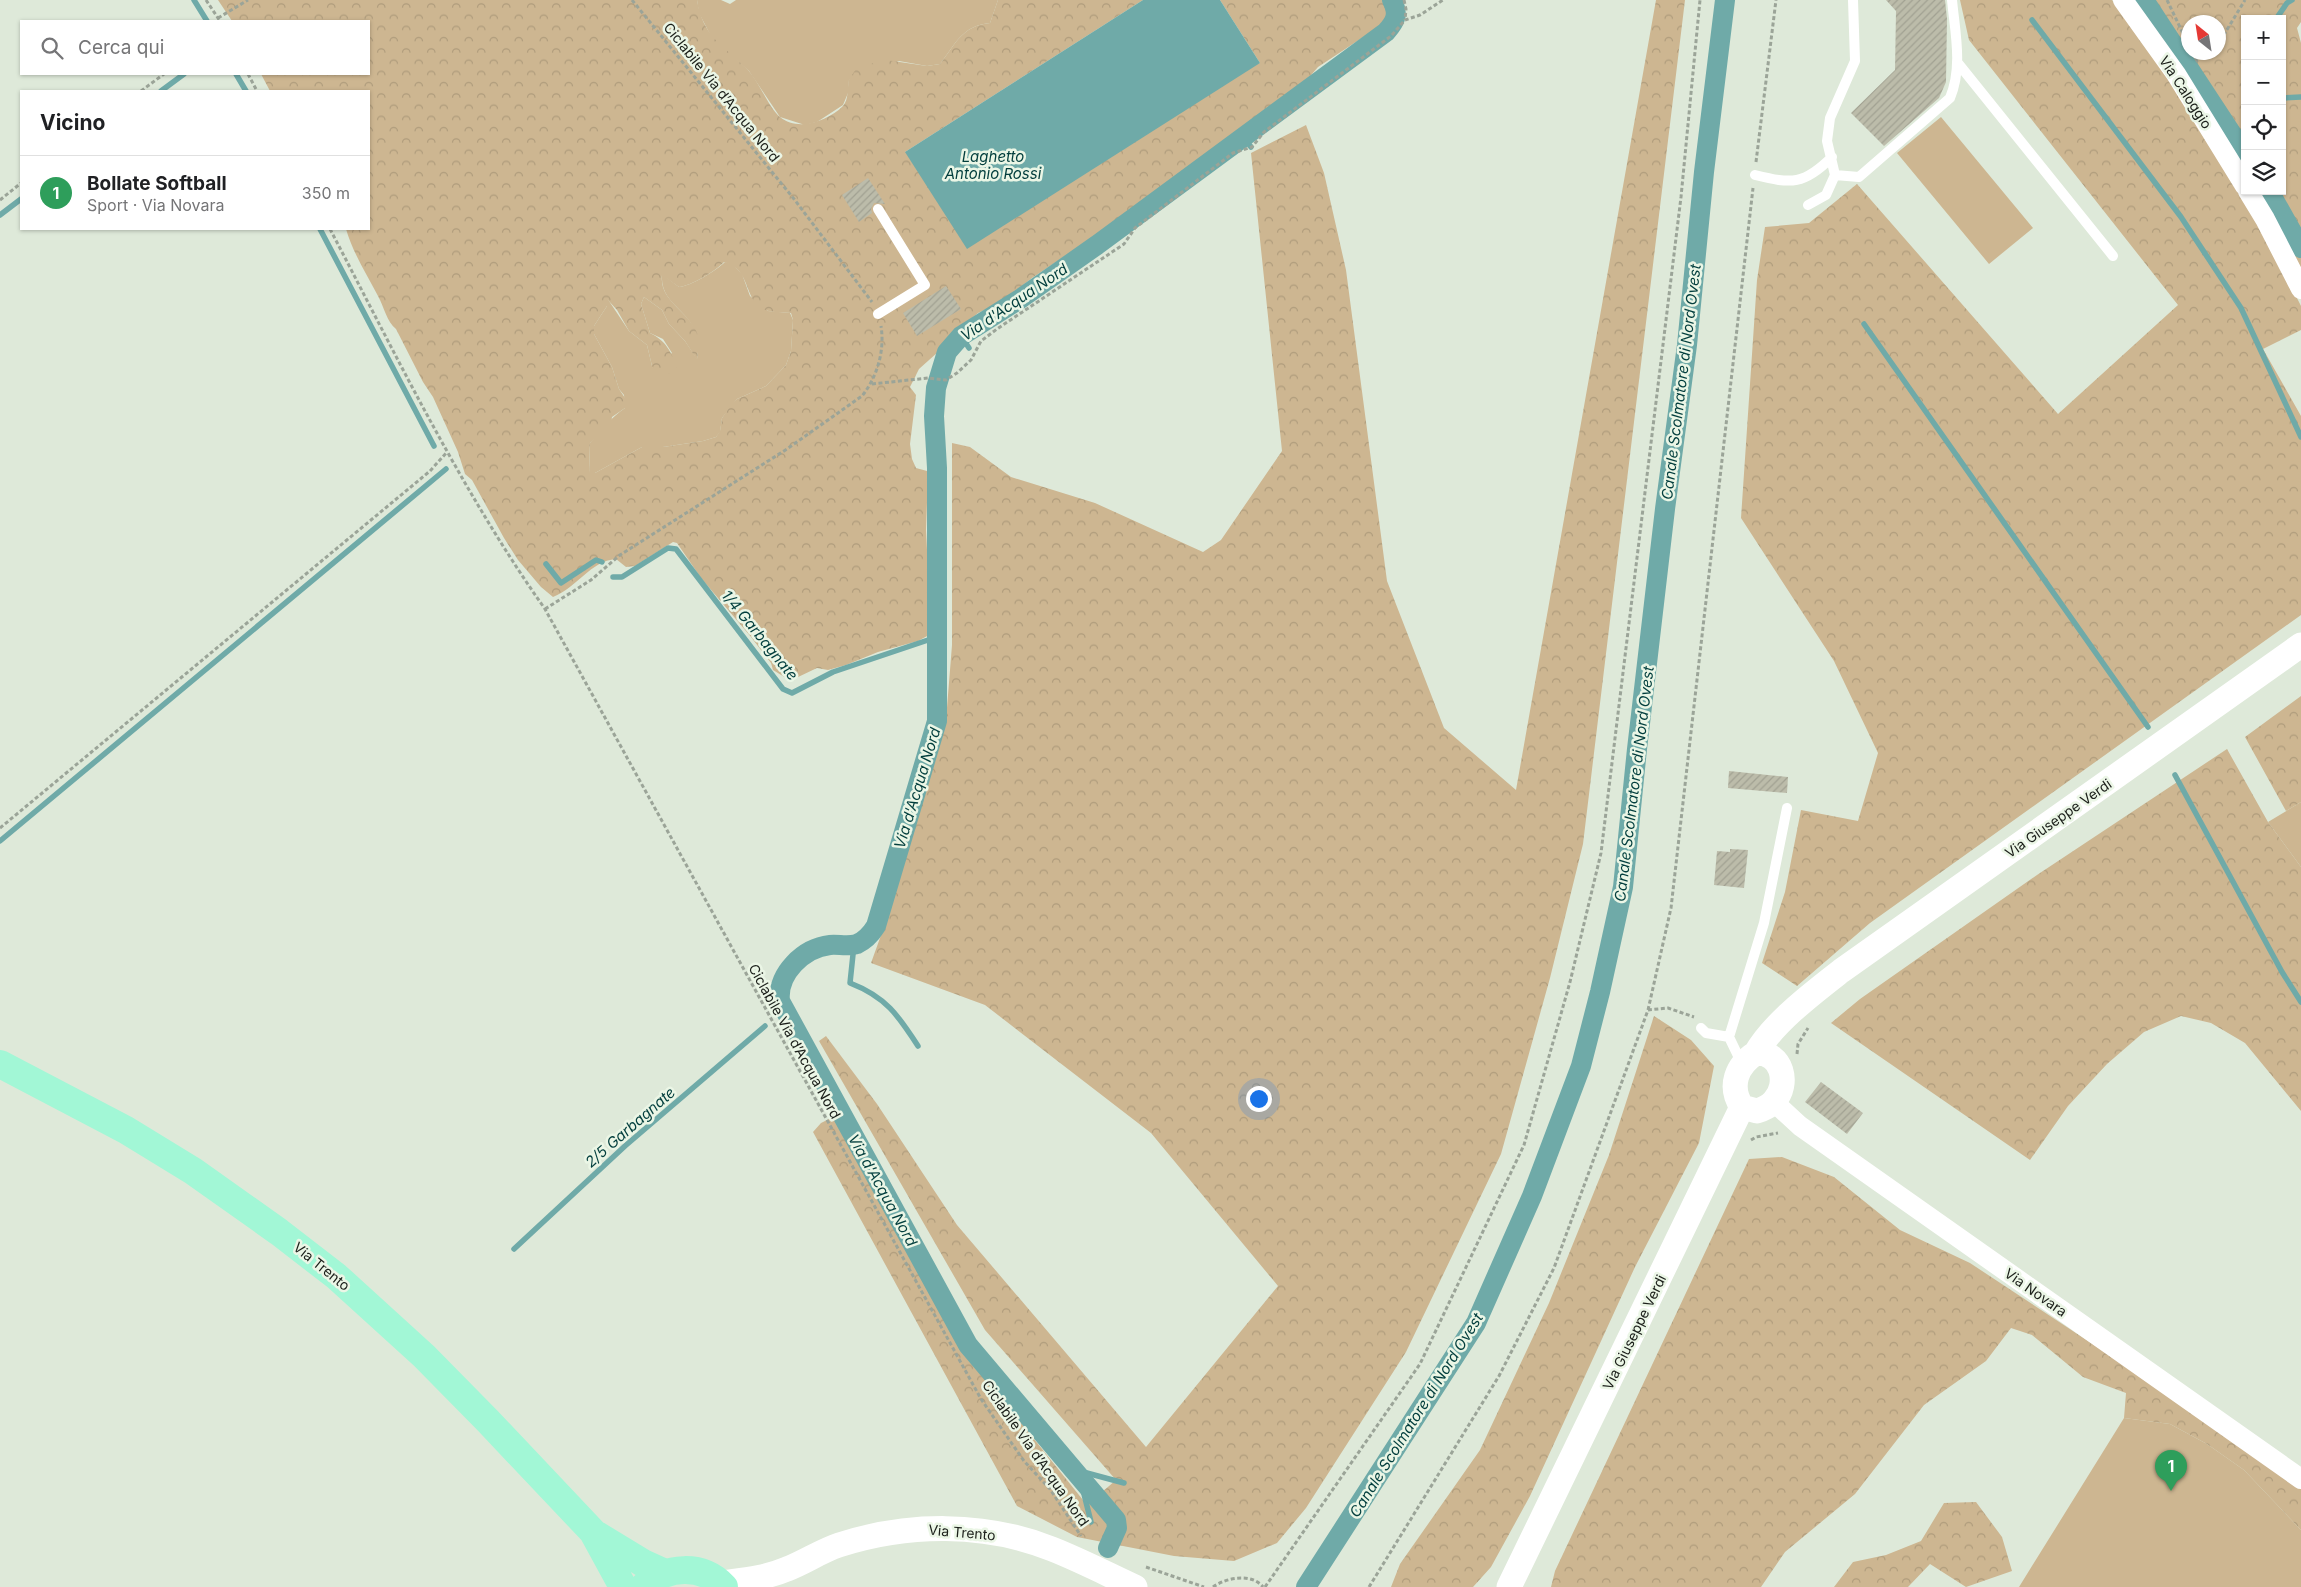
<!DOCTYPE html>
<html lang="it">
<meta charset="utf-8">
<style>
body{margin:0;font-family:Inter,sans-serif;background:#f6f6f6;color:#202124}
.controls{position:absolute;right:15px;top:15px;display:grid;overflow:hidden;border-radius:0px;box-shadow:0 1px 4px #0004}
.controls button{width:45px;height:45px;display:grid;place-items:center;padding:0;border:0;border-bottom:1px solid #e0e0e0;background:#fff;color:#202124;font:25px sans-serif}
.compass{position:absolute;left:2181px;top:15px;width:45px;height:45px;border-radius:50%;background:#fff;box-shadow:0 1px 4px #0004;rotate:330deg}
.you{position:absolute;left:1258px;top:1098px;width:18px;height:18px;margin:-12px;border:4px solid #fff;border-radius:50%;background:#1a73e8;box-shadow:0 0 0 8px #1a73e833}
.badge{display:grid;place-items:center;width:32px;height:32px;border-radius:50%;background:#b9357a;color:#fff;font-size:16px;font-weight:700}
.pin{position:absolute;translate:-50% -41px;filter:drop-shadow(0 1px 2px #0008)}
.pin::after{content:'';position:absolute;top:26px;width:18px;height:15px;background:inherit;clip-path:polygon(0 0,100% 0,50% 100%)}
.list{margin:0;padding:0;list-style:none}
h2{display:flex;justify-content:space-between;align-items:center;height:65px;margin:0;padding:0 20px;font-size:21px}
h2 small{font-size:16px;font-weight:400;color:#757577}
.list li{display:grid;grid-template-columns:32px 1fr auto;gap:15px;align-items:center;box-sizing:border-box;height:75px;padding:0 20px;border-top:1px solid #e0e0e0}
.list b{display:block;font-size:19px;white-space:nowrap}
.list p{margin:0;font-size:16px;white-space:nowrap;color:#757577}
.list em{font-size:16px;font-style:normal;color:#757577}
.icon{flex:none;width:28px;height:28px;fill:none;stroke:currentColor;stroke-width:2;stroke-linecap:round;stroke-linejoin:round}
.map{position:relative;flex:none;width:2301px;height:1587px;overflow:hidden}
.search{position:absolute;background:#fff;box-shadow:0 1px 4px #0004;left:20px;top:20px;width:350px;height:55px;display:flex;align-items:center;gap:12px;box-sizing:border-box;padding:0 18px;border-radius:0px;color:#757577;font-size:19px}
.panel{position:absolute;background:#fff;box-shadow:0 1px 4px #0004;left:20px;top:90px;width:350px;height:140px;border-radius:0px}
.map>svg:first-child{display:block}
.green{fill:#cdb691}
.forest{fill:url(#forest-crowns);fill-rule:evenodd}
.water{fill:#6faaa8}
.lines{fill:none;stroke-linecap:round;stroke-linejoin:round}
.stream{stroke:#6faaa8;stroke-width:5.5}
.canal{stroke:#6faaa8;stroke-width:20}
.building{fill:url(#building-hatch)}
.path{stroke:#9ba498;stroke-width:3;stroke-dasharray:4 2.5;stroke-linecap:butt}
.service{stroke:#fff;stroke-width:10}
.minor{stroke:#fff;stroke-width:20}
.tertiary{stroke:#fff;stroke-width:25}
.primary{stroke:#a2f7d6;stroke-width:28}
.labels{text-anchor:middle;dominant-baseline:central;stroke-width:5;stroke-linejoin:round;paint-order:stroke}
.street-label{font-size:14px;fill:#1a1e19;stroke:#ebf6e6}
.water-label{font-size:15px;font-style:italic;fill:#023e3d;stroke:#ebf6e6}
</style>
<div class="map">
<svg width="2301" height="1587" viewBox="0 0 2301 1587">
<defs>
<pattern id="forest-crowns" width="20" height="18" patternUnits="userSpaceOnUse" patternTransform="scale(1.25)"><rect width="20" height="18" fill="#cdb691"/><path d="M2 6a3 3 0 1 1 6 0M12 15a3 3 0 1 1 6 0" fill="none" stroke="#af9c7c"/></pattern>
<pattern id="building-hatch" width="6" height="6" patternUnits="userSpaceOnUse" patternTransform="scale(1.25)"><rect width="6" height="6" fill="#bcbcaa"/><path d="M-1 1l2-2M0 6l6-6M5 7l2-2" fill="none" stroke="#a1a192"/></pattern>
</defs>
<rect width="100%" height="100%" fill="#dee9d9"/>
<path class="green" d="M 697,0 L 721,0 L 730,4 L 736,0 L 998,0 L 990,23 C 962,26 956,43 940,64 L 927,66 L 899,61 L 849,80 L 848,93 L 843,105 L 817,122 L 805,125 L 780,117 L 749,71 L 713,40 L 699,13 Z
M 1941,117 L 2033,228 L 1989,264 L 1897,153 Z
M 725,262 L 732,264 L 742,274 L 750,296 L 768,311 L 790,313 L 793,320 L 791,351 L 786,365 L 766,386 L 737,399 L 722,418 L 720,432 L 716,437 L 703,441 L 663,447 L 642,447 L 595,473 L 589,473 L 590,443 C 600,431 612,417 625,408 L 624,395 L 619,389 L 612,367 L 594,334 L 594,326 L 607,306 L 607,298 L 629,331 L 647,345 L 652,366 L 672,353 L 663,339 L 650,333 L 641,304 L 644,297 L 662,310 L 669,324 L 685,341 L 697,359 C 705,309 659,311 662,274 L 679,287 C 691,286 716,271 725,262 Z
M 2301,802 L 2301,867 L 2268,822 Z
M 2124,1418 L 2170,1424 L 2207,1444 L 2244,1470 L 2301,1530 L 2301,1587 L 2019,1587 Z"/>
<path class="forest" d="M 218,0 L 697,0 C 703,37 723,45 747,69 C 759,81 768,107 780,117 C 798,132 828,121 843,106 C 849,99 847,89 849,80 C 851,76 855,71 857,67 L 886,60 L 927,66 L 940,64 C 956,43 962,26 990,23 L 998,0 L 1143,0 L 905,152 L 1260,63 L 1220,0 L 1383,0 L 1390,16 L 1380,26 L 1318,67 L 1300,88 L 1236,133 L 1167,188 L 1032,278 L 1001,302 L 978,313 L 944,342 L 938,352 L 919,369 L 910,387 L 916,395 L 910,444 L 912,459 L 916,468 L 927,471 L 928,476 L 926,530 L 931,628 L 929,635 L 918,641 L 878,652 L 846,665 L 828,670 L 817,668 L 796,678 L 786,678 L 773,670 L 771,663 L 751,637 L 701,578 L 677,543 L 673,542 L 635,566 L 626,567 L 616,559 C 590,561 577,588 553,597 L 541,587 L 518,560 L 504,538 L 472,480 L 465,474 L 458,452 L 433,397 L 423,382 L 396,329 C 387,322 384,307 378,296 C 366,273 353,253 346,229 L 369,229 L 369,91 L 270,91 L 261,74 L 369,74 L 369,21 L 232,21 ZM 724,262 C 752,270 743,299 763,309 C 771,313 782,312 791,313 L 793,320 L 791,351 L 786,365 L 766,386 L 737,399 L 731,405 L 722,418 L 720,431 L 716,437 L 703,441 L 663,447 L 642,447 L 595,473 L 589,473 L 590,443 L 611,424 L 612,417 L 625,408 L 627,401 L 619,389 L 612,367 L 594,334 L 594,326 L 607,306 L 607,299 L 617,310 L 629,331 L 647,345 L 652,366 L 658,373 L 674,374 L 677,368 C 671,351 666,341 650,333 L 641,304 L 644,297 L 662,310 L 669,324 L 685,341 L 697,360 C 698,351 700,341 697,333 C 688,310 659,301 662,275 L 679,287 C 691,286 716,271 724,262 Z
M 1656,0 L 1685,0 L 1583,844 L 1550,978 L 1501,1154 L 1406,1352 L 1306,1508 L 1277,1543 L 1234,1561 L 1174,1556 L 1077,1537 L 1017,1506 L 813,1132 L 821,1123 L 835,1116 L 961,1348 L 1087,1505 L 1116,1480 L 985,1330 L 819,1041 L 826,1036 L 877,1104 L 957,1225 L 1146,1447 L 1278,1286 L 1151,1133 L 985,1005 L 871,963 L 880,938 L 946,720 L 952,645 L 952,443 L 970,447 L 1011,477 L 1095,503 L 1203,552 L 1221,540 L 1282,451 L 1251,153 L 1306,125 L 1324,173 L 1346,270 L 1387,581 L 1444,728 L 1516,790 Z
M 1960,0 L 2112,0 L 2164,70 L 2256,217 L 2301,306 L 2301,330 L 2263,349 L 2301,416 L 2301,615 L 1870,923 L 1797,986 L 1762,963 L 1785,892 L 1801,810 L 1858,821 L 1878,753 L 1834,661 L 1741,518 L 1757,280 L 1765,227 L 1809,223 L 1857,184 L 2058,414 L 2178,305 L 1969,40 Z
M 2134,0 L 2301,0 L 2301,22 L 2297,28 L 2301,43 L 2301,268 L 2259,191 L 2282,191 L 2282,19 L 2245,19 L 2245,169 ZM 2188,22 L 2218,22 L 2218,52 L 2188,52 Z
M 2301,696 L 2301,802 L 2286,811 L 2245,737 Z
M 2227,749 L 2268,822 L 2301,867 L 2301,1111 L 2245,1043 L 2211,1023 L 2181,1016 L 2144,1032 L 2107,1064 L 2068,1106 L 2030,1160 L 1831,1023 L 1860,999 L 2037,875 Z
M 1654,1016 L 1691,1040 L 1714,1066 L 1699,1143 L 1635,1267 L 1530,1496 L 1491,1567 L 1473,1587 L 1391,1587 L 1400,1564 L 1480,1450 L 1549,1303 L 1609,1155 Z
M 1782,1157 L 1834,1177 L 1900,1230 L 1970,1263 L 2156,1386 L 2301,1488 L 2301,1530 L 2244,1470 L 2207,1444 L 2170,1424 L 2124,1418 L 2126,1393 L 2083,1377 L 2032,1335 L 2011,1328 L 1986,1361 L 1924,1405 L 1855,1494 L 1785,1552 L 1761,1587 L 1551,1587 L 1555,1571 L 1749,1159 Z
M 1976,1502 L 2002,1537 L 2012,1571 L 1966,1587 L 1930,1564 L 1908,1587 L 1834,1587 L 1853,1562 L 1886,1555 L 1921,1541 L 1944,1503 Z"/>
<path class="water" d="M 1143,0 L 1220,0 L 1260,63 L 967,249 L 905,152 Z"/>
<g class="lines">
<path class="stream" d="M 194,0 L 207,21
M 2276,19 L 2287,3 L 2292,0
M 2032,20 L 2181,217 L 2241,308 L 2301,437
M 236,74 L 246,91
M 161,91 L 184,74
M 2282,95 L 2283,98 L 2301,97
M 1244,138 L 1251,147
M 0,215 L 21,199
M 320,229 L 434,446
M 1864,324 L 2148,727
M 961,336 L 969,348
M 546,564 L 561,583 L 596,560 L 602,562
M 613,577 L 622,577 L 668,548 L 676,549 L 783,689 L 792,693 L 833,672 L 937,637
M 2175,775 L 2282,972 L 2301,1002
M 0,841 L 446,469
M 854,945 L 850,983 C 886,997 898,1015 918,1046
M 782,1014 L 786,1011
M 514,1249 L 625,1146 L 765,1026
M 1072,1469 L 1124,1483
M 1080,1478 L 1091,1522"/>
<path class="canal" d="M 2144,0 L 2245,154
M 2269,191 L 2301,248
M 1108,1548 L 1117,1528 L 1116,1520 L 968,1345 L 780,1001 C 777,974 803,948 830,945 C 838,944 848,947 857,944 C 866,940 871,934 876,926 L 937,721 L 937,468 L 934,416 L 936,388 L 947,352 L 961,336 L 1020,299 L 1097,245 L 1386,32 C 1396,21 1399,14 1392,0
M 1306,1587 L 1476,1323 L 1532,1196 L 1581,1066 L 1600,992 L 1623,887 L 1637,749 L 1665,509 L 1687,345 L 1704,172 L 1725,0"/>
</g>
<path class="building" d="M 1886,0 L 1945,0 L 1947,19 L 1946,82 L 1939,98 L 1884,146 L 1851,113 L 1895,70 L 1896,11 Z
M 868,178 L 885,204 L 874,203 L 871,209 L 872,213 L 859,222 L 842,195 Z
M 946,286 L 961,309 L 917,336 L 903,313 Z
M 1729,771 L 1788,777 L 1787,793 L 1728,788 Z
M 1730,849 L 1748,850 L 1744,888 L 1714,885 L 1717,851 L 1730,852 Z
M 1821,1082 L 1863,1113 L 1847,1134 L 1805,1102 Z"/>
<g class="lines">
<path class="path" d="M 206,0 L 220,21
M 632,0 L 794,199 L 872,302
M 1404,0 L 1406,9 L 1405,20
M 2167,0 L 2188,44
M 218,18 L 248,0
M 2218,39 L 2225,33 L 2245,0
M 2193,52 L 2197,61 L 2206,52
M 248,74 L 257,91
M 141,91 L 164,74
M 1756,162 L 1776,0
M 0,200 L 21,183
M 330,229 C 397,357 461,490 545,609 L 981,1399 L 1024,1461 L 1050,1489 L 1081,1536
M 872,384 L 928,378 L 946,380 L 957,373 L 971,360 L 981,341 L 997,329 L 1124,244 L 1135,228 L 1233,153 L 1252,147 L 1264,132 L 1391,36 L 1405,20 L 1420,15 L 1443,0
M 545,609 L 591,580 L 620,555 L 787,449 L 862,396 C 877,377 885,351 881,326
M 0,828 L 430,471 L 447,452
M 1648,1010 L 1671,908 L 1753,188
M 1797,1054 L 1798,1044 L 1808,1028
M 1751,1140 L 1756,1137 L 1778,1133
M 1146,1567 L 1204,1587
M 1213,1587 C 1227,1577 1252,1573 1263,1587
M 1265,1587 L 1420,1364 L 1524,1145 L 1570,982 L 1601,853 L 1681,197 L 1700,0
M 1369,1587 L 1499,1376 L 1554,1268 L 1648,1010 L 1668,1008 L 1694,1017"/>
<path class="service" d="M 1957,62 L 2113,256
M 1755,175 C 1792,184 1804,185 1832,157
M 1835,175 L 1859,177 L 1950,98 C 1963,67 1955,32 1952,0
M 1808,205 L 1826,195 L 1835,175 L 1827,141 L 1830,118 L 1855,61 L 1853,0
M 878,314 L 925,285 L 878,209
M 1701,1028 L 1706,1033 L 1729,1037 L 1742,1064
M 1729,1037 L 1764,923 L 1787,808"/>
<path class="minor" d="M 2123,0 L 2176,74 L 2245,186
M 2248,191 L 2265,219 L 2301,289
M 1774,1102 L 1800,1126 L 2301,1479"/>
<path class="tertiary" d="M 1756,1053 C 1773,1023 1814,992 1841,971 L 2301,645
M 1756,1053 C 1782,1052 1790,1084 1774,1101 C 1770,1106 1763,1109 1757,1111 L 1742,1107 C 1728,1086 1737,1065 1756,1053 Z
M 721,1583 C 743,1580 766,1578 787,1569 C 805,1562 821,1551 839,1545 C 908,1523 984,1522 1052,1549 C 1080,1560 1107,1574 1135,1587
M 1509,1587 L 1742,1107"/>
<path class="primary" d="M 0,1064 L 126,1130 L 193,1171 L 279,1232 L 336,1276 L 424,1356 L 488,1421 L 593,1532 L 623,1587
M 597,1535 L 643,1563 L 665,1573
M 643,1587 C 666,1566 702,1563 724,1587"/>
</g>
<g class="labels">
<g class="street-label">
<text transform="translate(722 92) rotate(51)">Ciclabile Via d’Acqua Nord</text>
<text transform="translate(2186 92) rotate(57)">Via Caloggio</text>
<text transform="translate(2058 818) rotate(-35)">Via Giuseppe Verdi</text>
<text transform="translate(795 1041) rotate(61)">Ciclabile Via d’Acqua Nord</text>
<text transform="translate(322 1266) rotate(39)">Via Trento</text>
<text transform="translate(2036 1292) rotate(35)">Via Novara</text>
<text transform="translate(1634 1332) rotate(-64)">Via Giuseppe Verdi</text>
<text transform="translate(1036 1453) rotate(55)">Ciclabile Via d’Acqua Nord</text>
<text transform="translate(962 1532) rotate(5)">Via Trento</text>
</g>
<g class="water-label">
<text x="993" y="156">Laghetto<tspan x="993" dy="17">Antonio Rossi</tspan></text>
<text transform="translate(1014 302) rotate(-34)">Via d'Acqua Nord</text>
<text transform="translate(1681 382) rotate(-83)">Canale Scolmatore di Nord Ovest</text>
<text transform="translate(760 635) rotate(51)">1/4 Garbagnate</text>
<text transform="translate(1634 784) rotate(-83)">Canale Scolmatore di Nord Ovest</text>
<text transform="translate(917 788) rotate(-73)">Via d'Acqua Nord</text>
<text transform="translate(630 1127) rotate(-41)">2/5 Garbagnate</text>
<text transform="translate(883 1190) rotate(61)">Via d'Acqua Nord</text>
<text transform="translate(1416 1415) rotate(-58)">Canale Scolmatore di Nord Ovest</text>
</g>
</g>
</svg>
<div class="controls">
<button>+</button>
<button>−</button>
<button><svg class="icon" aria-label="locate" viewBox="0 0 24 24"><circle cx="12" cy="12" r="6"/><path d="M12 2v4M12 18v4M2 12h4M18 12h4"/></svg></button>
<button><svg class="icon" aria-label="layers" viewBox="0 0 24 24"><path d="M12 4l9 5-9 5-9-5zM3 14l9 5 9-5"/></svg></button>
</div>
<svg class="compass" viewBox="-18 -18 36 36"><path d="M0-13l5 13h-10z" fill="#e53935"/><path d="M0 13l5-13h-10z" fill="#757577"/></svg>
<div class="you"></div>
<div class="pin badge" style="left:2171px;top:1491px;background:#2e9e5b">1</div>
<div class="search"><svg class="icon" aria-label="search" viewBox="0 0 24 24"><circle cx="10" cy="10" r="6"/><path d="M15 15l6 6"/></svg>Cerca qui</div>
<section class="panel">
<h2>Vicino<small></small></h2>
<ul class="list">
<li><span class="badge" style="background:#2e9e5b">1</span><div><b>Bollate Softball</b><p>Sport · Via Novara</p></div><em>350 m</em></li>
</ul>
</section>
</div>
